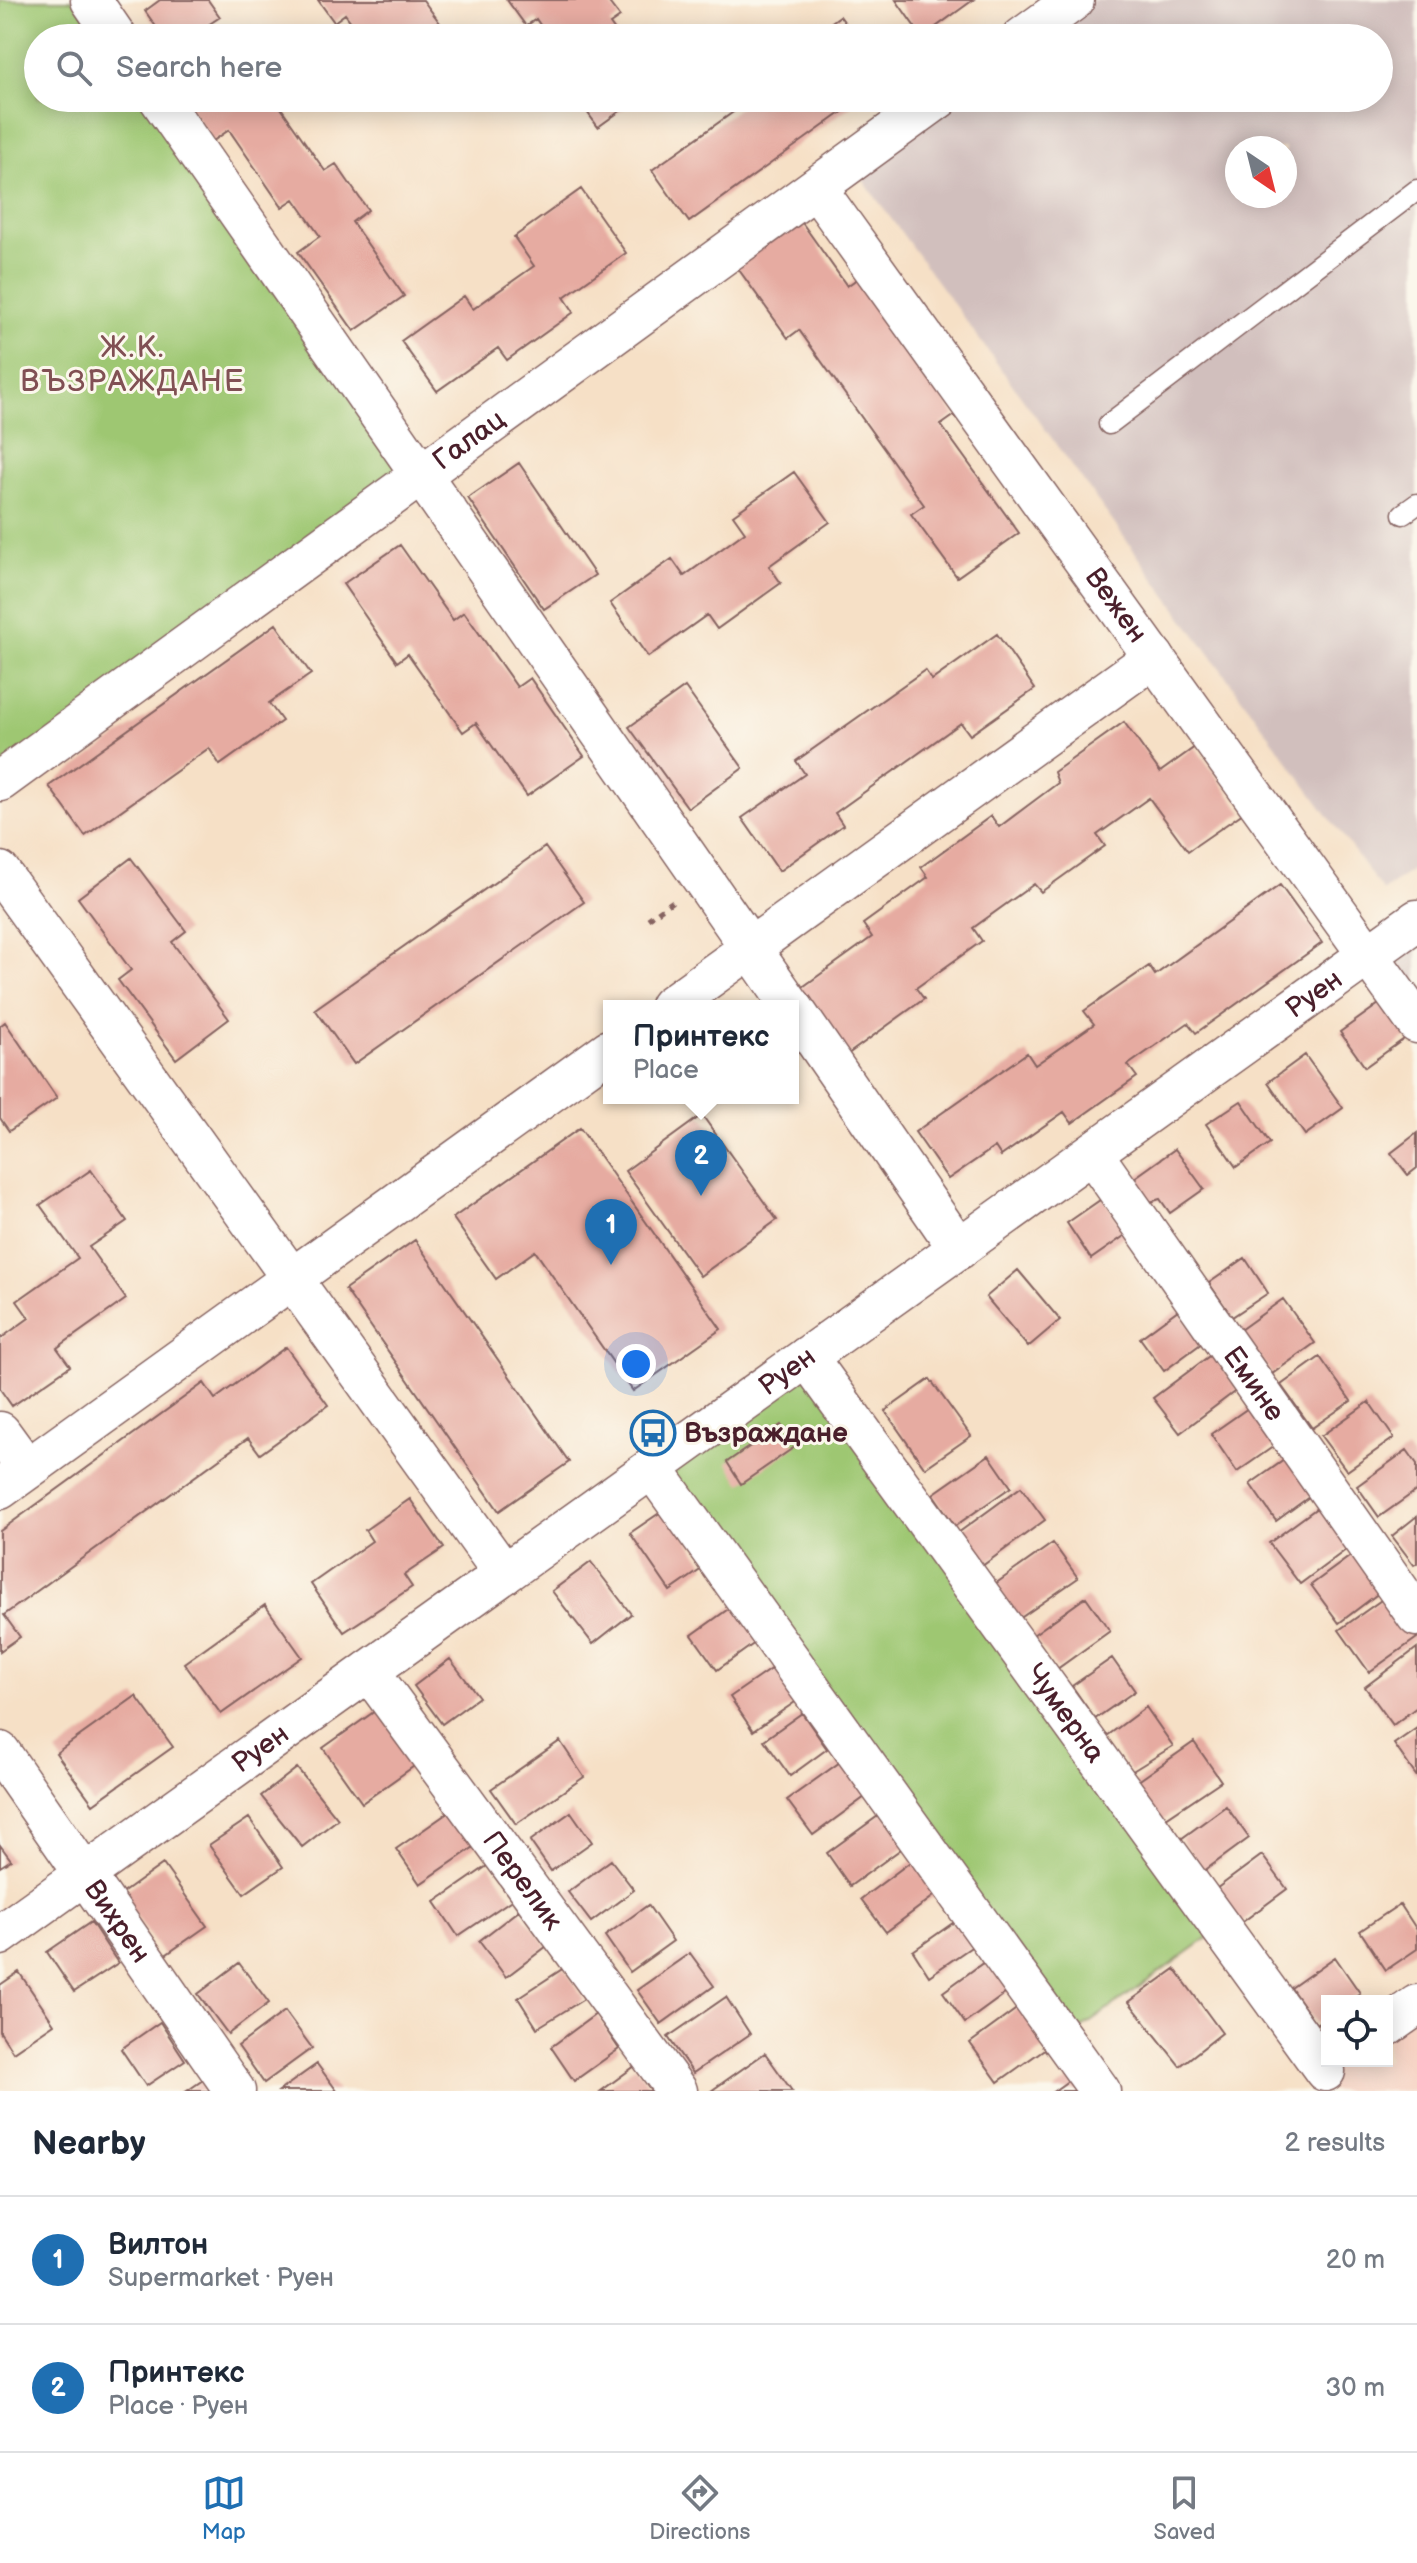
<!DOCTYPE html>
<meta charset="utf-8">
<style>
body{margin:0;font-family:"Balsamiq Sans",sans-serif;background:#f6f6f7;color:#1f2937}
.controls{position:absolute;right:24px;bottom:24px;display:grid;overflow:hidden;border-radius:0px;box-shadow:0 4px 20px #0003}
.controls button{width:72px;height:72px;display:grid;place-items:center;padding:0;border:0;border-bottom:2px solid #e0e1e3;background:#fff;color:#1f2937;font:40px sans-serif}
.compass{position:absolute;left:1225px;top:136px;width:72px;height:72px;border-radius:50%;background:#fff;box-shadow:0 4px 20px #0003;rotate:145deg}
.you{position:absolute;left:636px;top:1364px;width:28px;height:28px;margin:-20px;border:6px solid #fff;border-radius:50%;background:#1a73e8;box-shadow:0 0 0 12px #1a73e833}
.badge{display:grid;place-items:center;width:52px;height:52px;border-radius:50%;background:#1f6fb2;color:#fff;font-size:26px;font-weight:700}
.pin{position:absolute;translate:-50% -66px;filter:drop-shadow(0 2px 4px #0008)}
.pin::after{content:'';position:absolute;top:42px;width:28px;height:24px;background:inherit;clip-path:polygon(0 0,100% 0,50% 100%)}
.popup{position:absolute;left:603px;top:1000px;width:196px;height:104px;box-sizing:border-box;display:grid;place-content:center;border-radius:0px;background:#fff;filter:drop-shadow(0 2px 6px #0005);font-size:26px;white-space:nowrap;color:#747a83}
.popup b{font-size:30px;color:#1f2937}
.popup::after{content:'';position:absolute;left:50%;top:100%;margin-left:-16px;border:16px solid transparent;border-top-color:#fff}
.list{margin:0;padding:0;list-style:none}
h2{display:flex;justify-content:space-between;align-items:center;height:104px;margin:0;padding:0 32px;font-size:34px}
h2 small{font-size:26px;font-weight:400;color:#747a83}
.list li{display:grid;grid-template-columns:52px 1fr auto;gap:24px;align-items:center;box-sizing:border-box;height:128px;padding:0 32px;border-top:2px solid #e0e1e3}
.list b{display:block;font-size:30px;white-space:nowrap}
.list p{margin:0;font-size:26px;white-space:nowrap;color:#747a83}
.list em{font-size:26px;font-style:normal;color:#747a83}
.icon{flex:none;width:44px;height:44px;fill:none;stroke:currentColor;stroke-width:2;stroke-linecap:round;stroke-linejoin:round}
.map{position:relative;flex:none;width:1417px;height:2091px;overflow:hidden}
.search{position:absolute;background:#fff;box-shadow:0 4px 20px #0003;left:24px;right:24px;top:24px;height:88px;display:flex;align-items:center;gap:20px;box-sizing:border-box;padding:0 28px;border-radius:44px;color:#747a83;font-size:30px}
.sheet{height:360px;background:#fff}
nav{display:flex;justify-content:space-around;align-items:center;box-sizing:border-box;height:112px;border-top:2px solid #e0e1e3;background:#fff;font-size:22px;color:#747a83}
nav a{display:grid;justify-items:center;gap:4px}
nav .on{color:#1f6fb2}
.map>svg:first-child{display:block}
.built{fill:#f6d2c3}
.industrial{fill:#d1bfbd;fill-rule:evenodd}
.green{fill:#9ec772;stroke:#74734e;stroke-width:2}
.building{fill:#e6aba1}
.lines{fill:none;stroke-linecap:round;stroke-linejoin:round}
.service-casing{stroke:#866361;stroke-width:23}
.minor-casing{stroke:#866361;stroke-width:43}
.path{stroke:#866361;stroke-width:5;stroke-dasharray:6 6;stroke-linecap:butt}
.service{stroke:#fff;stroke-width:20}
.minor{stroke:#fff;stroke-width:40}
.labels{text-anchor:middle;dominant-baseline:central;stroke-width:6;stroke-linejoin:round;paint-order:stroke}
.street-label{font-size:28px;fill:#4a1f2b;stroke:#fbf7ec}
.poi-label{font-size:28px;font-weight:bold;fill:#4a1f2b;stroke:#fbf7ec;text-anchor:start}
.neighbourhood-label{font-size:30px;letter-spacing:2px;fill:#815054;stroke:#fbf7ec}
</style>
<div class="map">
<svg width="1417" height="2091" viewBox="0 0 1417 2091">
<rect width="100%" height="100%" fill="#fbf7ec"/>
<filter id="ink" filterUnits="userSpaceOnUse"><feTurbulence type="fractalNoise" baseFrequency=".0125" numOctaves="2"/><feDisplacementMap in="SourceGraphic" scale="16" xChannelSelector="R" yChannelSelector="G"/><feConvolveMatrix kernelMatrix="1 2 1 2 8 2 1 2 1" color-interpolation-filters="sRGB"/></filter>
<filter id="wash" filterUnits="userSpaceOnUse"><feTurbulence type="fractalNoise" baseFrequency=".006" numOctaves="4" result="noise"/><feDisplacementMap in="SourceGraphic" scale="32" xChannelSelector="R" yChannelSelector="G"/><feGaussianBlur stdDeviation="1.8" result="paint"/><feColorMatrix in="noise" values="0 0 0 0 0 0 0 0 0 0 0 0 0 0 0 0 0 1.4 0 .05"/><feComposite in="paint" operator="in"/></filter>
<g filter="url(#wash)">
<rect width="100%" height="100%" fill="#f6e0c6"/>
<path class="built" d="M 1417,2005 L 1417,2091 L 1331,2091 L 1325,2071 L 1338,2061 L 1387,2061 L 1387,2026 Z"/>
<path class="industrial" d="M 1092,0 L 1417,0 L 1417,866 L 1383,891 L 857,172 L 958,98 L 1379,98 L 1379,38 L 1040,38 ZM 1237,148 L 1285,148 L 1285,196 L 1237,196 Z
M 1417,920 L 1417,1023 L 1368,955 Z"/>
<path class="green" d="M 0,0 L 91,0 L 117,38 L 38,38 L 38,98 L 159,98 L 423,474 L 0,781 Z
M 807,1357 L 1220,1929 L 1064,2041 L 652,1468 Z"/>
<g id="blocks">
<path class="building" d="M 160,0 L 208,0 L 220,17 L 208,25 L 217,38 L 164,38 L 145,11 Z
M 318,0 L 423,0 L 448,34 L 442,38 L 363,38 L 345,14 L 334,22 Z
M 507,0 L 607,0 L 620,17 L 610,24 L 620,38 L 549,38 L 536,19 L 526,26 Z
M 896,0 L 973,0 L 922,37 Z
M 840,16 L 856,38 L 810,38 Z
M 183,98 L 260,98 L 262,102 L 274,98 L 325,171 L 336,164 L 368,210 L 352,222 L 404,296 L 354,331 L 298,252 L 320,236 L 294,199 L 282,207 L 229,130 L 213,141 Z
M 577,98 L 638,98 L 598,127 Z
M 753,98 L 862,98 L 689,222 L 652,170 Z
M 581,189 L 626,253 L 564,297 L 574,312 L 507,360 L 498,348 L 437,391 L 401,341 L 464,296 L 473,309 L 534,266 L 514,237 Z
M 798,217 L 847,286 L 857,279 L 955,415 L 941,425 L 1019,533 L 957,577 L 911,514 L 924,505 L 799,330 L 788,338 L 734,263 Z
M 519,463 L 595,575 L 544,609 L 468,498 Z
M 794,472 L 830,522 L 769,566 L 781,583 L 717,629 L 707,615 L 648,657 L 610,603 L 672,559 L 684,576 L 745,532 L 733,515 Z
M 400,545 L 453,620 L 464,612 L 517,687 L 530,678 L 584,756 L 527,796 L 476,723 L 463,732 L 408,654 L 397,662 L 343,584 Z
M 276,624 L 311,674 L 269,703 L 282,721 L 220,765 L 209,748 L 85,836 L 49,786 Z
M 997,634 L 1035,689 L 970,735 L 961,723 L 835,813 L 843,825 L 779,871 L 742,818 L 805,774 L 796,761 L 925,670 L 932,680 Z
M 685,687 L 743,768 L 688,808 L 629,727 Z
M 1124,722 L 1160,772 L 1195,747 L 1243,813 L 1188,851 L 1149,798 L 1097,835 L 1105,846 L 1041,892 L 1034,884 L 973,928 L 982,941 L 916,988 L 924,999 L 848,1054 L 800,989 L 872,937 L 863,924 L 928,877 L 921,867 L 991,816 L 999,827 L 1058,783 L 1054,772 Z
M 545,847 L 584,902 L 354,1064 L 315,1009 Z
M 131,858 L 186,931 L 172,942 L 229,1019 L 176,1059 L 118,980 L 131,970 L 78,898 Z
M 1280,885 L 1322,943 L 1196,1033 L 1188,1023 L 1128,1065 L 1137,1077 L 1072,1123 L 1064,1112 L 1001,1156 L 995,1147 L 948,1179 L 915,1132 L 1027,1053 L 1035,1065 L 1094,1024 L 1084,1011 L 1149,966 L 1155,975 Z
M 1386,999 L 1411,1034 L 1365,1067 L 1340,1032 Z
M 5,1022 L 57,1098 L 9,1131 L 0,1118 L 0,1026 Z
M 1305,1055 L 1343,1108 L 1305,1135 L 1268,1082 Z
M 1241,1101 L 1270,1143 L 1236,1167 L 1206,1124 Z
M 702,1115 L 777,1220 L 700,1276 L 625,1171 Z
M 580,1128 L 721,1329 L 633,1391 L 535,1251 L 496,1279 L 453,1218 Z
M 1417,1133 L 1417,1168 L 1408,1175 L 1391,1153 Z
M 1175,1149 L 1204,1189 L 1170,1213 L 1160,1199 L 1150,1202 L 1133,1179 Z
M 91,1170 L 127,1221 L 89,1247 L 126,1299 L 57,1348 L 70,1366 L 12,1406 L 0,1389 L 0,1339 L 29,1318 L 17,1301 L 78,1258 L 40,1205 Z
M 1103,1198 L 1127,1234 L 1091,1259 L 1067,1223 Z
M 415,1240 L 569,1462 L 499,1511 L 345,1289 Z
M 1245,1258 L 1268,1293 L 1232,1317 L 1209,1283 Z
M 1018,1270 L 1060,1320 L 1028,1347 L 986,1297 Z
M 1283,1299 L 1315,1343 L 1272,1374 L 1240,1330 Z
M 1178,1310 L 1202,1343 L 1164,1371 L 1140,1338 Z
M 286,1347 L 328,1405 L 260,1454 L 248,1438 L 4,1615 L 20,1637 L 0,1651 L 0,1531 L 204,1383 L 215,1399 Z
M 1212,1354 L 1238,1389 L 1180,1433 L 1153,1398 Z
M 1320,1357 L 1351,1401 L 1312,1428 L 1281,1385 Z
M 930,1379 L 971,1436 L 925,1468 L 885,1411 Z
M 1369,1402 L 1394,1438 L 1347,1471 L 1321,1436 Z
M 1251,1406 L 1277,1444 L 1237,1472 L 1211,1434 Z
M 781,1425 L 796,1446 L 741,1484 L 727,1462 Z
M 1407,1450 L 1417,1464 L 1417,1490 L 1379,1517 L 1357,1486 Z
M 989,1455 L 1011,1487 L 955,1526 L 933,1494 Z
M 1287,1458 L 1313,1494 L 1276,1521 L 1250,1484 Z
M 1021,1487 L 1045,1520 L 982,1566 L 958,1533 Z
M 410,1499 L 444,1548 L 404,1575 L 412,1587 L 344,1632 L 311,1584 L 372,1541 L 365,1530 Z
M 1321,1505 L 1351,1546 L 1300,1584 L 1269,1543 Z
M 667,1508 L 706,1566 L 670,1591 L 630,1533 Z
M 1417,1516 L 1417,1563 L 1414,1565 L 1392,1536 Z
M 1053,1543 L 1078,1578 L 1019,1619 L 995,1584 Z
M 1356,1552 L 1384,1589 L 1339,1623 L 1311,1585 Z
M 591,1562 L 631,1614 L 593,1644 L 552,1591 Z
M 1387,1596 L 1417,1638 L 1369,1672 L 1339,1630 Z
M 1086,1597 L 1110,1631 L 1057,1669 L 1033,1635 Z
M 265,1605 L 302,1657 L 221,1714 L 184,1663 Z
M 734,1605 L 759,1640 L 717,1670 L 692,1635 Z
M 1417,1648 L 1417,1707 L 1393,1725 L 1365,1687 Z
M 1112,1658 L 1135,1691 L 1095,1719 L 1072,1686 Z
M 450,1659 L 479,1697 L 442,1724 L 414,1686 Z
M 775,1666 L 798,1700 L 753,1731 L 730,1697 Z
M 136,1696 L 173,1747 L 93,1804 L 56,1753 Z
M 1146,1707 L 1173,1746 L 1131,1772 L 1107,1736 Z
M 378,1709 L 417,1764 L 362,1803 L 323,1748 Z
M 802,1713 L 827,1749 L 790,1776 L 764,1740 Z
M 1417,1728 L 1417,1777 L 1394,1744 Z
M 560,1741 L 584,1777 L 516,1824 L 491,1789 Z
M 1194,1742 L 1221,1781 L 1160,1822 L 1134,1784 Z
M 843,1760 L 869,1794 L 813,1835 L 787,1800 Z
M 297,1768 L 338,1819 L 302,1847 L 261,1796 Z
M 1226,1806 L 1249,1838 L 1204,1871 L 1181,1839 Z
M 452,1810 L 477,1845 L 420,1884 L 396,1849 Z
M 885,1811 L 908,1844 L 850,1886 L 827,1853 Z
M 571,1812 L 592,1842 L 551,1871 L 530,1841 Z
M 249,1818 L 283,1867 L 244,1894 L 209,1845 Z
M 0,1845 L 11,1860 L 0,1867 Z
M 1262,1855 L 1287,1889 L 1241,1923 L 1216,1889 Z
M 917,1857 L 942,1890 L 886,1932 L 861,1899 Z
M 611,1860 L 634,1890 L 591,1922 L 568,1892 Z
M 163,1864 L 207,1926 L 164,1956 L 121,1894 Z
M 490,1864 L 513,1899 L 458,1936 L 435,1902 Z
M 1400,1904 L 1417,1930 L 1417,1949 L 1386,1970 L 1360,1931 Z
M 648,1905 L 673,1941 L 630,1972 L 605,1936 Z
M 519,1910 L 547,1946 L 506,1977 L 479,1941 Z
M 963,1916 L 980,1941 L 929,1976 L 913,1951 Z
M 91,1922 L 118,1963 L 74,1992 L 47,1952 Z
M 690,1953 L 714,1986 L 661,2024 L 637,1990 Z
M 991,1957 L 1013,1988 L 965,2023 L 943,1992 Z
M 1335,1957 L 1360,1993 L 1348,2001 L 1327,2001 L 1327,2016 L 1316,2024 L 1291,1988 Z
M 239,1963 L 269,2003 L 228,2034 L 198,1994 Z
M 564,1968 L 584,1999 L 537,2028 L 518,1998 Z
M 1175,1969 L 1222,2033 L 1180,2066 L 1129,2002 Z
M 19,1972 L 54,2024 L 13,2052 L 0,2032 L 0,1985 Z
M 726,1997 L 750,2034 L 693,2073 L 668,2037 Z
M 1022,2005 L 1050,2045 L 998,2082 L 970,2043 Z
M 285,2011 L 312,2048 L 264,2083 L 238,2046 Z
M 596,2014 L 619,2049 L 574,2081 L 551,2047 Z
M 160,2022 L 185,2060 L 146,2086 L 121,2049 Z
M 765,2053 L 792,2091 L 711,2091 Z
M 317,2064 L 337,2091 L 279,2091 Z
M 635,2066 L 653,2091 L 601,2091 Z
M 1075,2076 L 1086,2091 L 1054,2091 Z
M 206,2078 L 214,2091 L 187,2091 Z"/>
</g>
</g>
<g filter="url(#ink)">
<use href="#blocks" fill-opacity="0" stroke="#866361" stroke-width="2"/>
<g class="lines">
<g class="service-casing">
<path id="service" d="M 1109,424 L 1417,190
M 1403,514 L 1417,504"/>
</g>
<g class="minor-casing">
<g id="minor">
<path d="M 91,0 L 117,38"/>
<path d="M 1022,38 L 1074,0"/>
<path d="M 159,98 L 791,1006"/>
<path id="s1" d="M 816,188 L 1417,1023"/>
<path id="s2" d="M 0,781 L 939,98"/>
<path d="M 0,872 L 504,1574"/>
<path d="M 670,1006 L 1154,657"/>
<path d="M 793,1008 L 959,1249"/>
<path id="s3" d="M 1092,1153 L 1417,1616"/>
<path id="s4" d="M 807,1357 L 1325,2071"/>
<path d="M 0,1432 L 27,1469"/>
<path d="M 652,1468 L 1100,2091"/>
<path d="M 0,1489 L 609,1050"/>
<path id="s5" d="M 369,1671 L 677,2091"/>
<path id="s6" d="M 0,1752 L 235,2091"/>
<path id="s7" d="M 0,1935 L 1417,920"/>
<path d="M 1387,2026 L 1417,2005"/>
</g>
</g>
<path class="path" d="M 648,919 L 673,901"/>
<use href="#service" class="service"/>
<use href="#minor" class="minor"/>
</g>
</g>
<defs>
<g id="bus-ring" transform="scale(2.3)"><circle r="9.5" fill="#fbf7ec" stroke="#1f6fb2" stroke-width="1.5"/><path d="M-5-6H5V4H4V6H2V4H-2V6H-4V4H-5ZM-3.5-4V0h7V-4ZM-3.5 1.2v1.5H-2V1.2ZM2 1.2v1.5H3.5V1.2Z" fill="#1f6fb2"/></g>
</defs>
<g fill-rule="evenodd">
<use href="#bus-ring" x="653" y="1433"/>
</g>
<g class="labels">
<g class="street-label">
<text stroke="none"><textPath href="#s2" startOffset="580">Галац</textPath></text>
<text stroke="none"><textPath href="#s1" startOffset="514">Вежен</textPath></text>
<text stroke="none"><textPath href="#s7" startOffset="1616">Руен</textPath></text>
<text stroke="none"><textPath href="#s7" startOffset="968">Руен</textPath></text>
<text stroke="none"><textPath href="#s3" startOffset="282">Емине</textPath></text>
<text stroke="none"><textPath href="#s4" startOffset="440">Чумерна</textPath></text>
<text stroke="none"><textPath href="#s7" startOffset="320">Руен</textPath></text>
<text stroke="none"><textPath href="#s5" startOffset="260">Перелик</textPath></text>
<text stroke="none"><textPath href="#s6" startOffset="206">Вихрен</textPath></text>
</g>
<g class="poi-label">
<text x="684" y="1433">Възраждане</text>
</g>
<g class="neighbourhood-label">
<text x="133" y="348">Ж.К.<tspan x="133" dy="34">ВЪЗРАЖДАНЕ</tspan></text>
</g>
</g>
</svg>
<div class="controls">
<button><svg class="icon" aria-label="locate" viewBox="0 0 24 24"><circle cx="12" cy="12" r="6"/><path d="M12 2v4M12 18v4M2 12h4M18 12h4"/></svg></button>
</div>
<svg class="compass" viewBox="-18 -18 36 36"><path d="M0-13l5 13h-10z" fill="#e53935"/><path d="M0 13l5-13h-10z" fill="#747a83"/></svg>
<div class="you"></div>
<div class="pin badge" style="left:611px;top:1265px">1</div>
<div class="pin badge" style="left:701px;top:1196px">2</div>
<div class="popup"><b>Принтекс</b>Place</div>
<div class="search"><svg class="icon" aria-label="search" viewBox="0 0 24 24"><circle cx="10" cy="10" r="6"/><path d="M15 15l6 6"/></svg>Search here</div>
</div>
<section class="sheet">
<h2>Nearby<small>2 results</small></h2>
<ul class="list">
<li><span class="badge">1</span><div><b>Вилтон</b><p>Supermarket · Руен</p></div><em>20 m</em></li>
<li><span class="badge">2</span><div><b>Принтекс</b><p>Place · Руен</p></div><em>30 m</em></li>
</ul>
</section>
<nav>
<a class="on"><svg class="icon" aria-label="map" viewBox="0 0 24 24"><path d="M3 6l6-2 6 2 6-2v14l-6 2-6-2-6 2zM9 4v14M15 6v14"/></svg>Map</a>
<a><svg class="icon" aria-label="directions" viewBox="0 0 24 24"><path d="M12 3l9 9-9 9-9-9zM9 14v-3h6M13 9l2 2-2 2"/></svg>Directions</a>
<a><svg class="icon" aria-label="saved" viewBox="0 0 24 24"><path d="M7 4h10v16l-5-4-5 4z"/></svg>Saved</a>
</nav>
